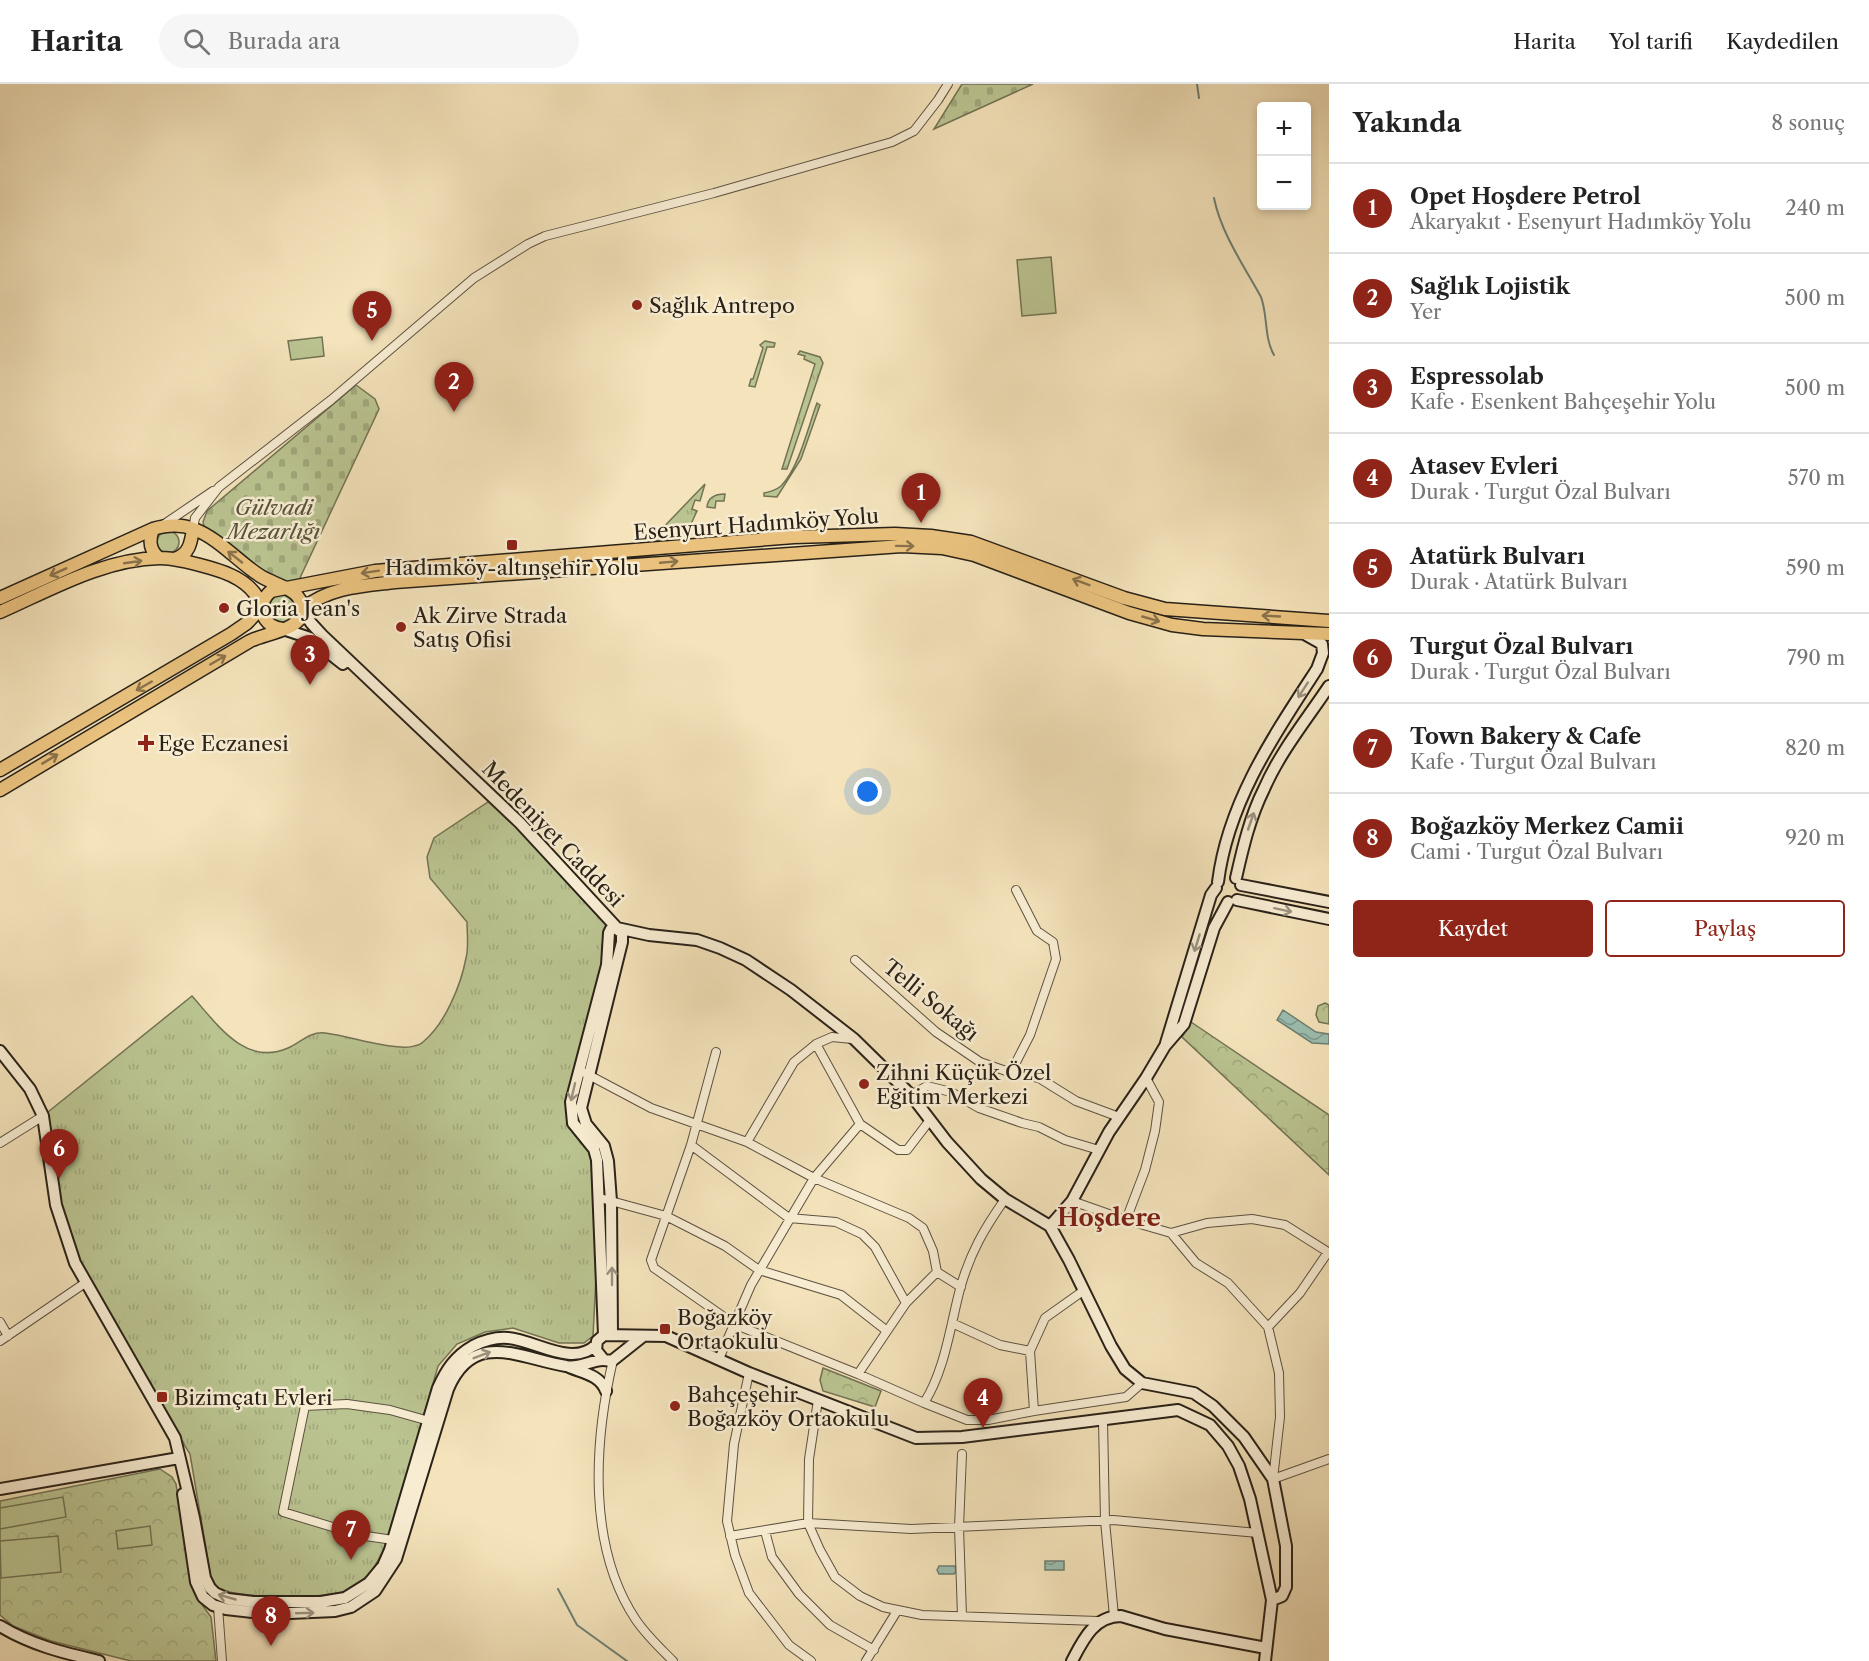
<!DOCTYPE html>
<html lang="tr">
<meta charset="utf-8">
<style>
body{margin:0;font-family:"Libre Caslon Text",serif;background:#f6f6f6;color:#222}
.controls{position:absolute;right:18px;top:18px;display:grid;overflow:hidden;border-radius:6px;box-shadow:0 3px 9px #0003}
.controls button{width:54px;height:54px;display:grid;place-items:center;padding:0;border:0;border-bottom:2px solid #e0e0e0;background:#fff;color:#222;font:30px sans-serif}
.you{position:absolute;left:868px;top:708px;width:21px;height:21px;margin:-15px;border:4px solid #fff;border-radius:50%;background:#1a73e8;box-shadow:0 0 0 9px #1a73e833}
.badge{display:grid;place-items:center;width:39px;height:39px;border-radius:50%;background:#8f2418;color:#fff;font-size:20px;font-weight:700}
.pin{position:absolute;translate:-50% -50px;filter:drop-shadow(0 2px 3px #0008)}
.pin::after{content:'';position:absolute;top:32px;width:21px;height:18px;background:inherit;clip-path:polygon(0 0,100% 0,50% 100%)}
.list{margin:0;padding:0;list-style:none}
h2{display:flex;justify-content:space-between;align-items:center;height:78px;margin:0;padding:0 24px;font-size:26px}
h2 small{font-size:20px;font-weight:400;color:#767676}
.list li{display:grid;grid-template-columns:39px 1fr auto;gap:18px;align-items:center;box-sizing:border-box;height:90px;padding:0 24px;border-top:2px solid #e0e0e0}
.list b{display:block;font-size:22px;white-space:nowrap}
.list p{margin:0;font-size:20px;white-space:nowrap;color:#767676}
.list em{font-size:20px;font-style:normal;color:#767676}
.actions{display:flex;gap:12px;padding:18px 24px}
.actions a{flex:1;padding:14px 0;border:2px solid #8f2418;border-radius:6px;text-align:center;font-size:21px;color:#8f2418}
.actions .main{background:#8f2418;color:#fff}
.icon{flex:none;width:33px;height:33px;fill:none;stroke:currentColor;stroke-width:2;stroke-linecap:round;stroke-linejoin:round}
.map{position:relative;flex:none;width:1329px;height:1577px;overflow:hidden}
header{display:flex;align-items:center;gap:36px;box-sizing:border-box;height:84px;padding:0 30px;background:#fff;border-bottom:2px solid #e0e0e0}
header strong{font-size:28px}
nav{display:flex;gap:33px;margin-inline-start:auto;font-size:21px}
.search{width:420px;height:54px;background:#f6f6f6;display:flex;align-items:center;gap:15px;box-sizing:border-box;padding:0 21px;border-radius:33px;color:#767676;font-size:22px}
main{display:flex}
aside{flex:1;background:#fff}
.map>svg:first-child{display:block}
.grass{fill:url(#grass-tufts);stroke:#727354;stroke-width:1.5}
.cemetery{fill:url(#cemetery-stones);stroke:#727354;stroke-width:1.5}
.park{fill:url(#park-crowns);stroke:#727354;stroke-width:1.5}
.garden{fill:#bac491;stroke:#727354;stroke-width:1.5}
.water{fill:url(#water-waves);stroke:#6e8074;stroke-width:1.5}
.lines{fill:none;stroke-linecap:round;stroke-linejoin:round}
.stream{stroke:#6e8074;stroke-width:2}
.street-casing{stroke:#5c5241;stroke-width:10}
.secondary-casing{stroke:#2a2218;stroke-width:14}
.primary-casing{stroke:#2a2218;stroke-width:15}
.street{stroke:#f8edd3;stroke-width:8}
.secondary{stroke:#f8edd3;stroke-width:10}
.primary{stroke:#eac27e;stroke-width:12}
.oneway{stroke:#8a724b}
.oneway2{stroke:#9b927f}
.poi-dot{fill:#8f2418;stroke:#f8edd3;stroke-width:2}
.labels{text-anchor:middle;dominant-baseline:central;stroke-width:5;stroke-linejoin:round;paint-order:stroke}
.poi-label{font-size:21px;fill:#2a2218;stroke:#f8edd3;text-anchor:start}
.park-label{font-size:21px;font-style:italic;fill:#55533c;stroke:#f8edd3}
.street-label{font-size:21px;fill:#2a2218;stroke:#f8edd3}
.quarter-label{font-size:24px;font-weight:bold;fill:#7a1f14;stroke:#f8edd3}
</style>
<header>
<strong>Harita</strong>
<div class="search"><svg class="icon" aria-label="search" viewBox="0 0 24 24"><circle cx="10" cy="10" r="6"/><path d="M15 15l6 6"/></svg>Burada ara</div>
<nav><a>Harita</a><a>Yol tarifi</a><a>Kaydedilen</a></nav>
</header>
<main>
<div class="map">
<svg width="1329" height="1577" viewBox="0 0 1329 1577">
<defs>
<pattern id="grass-tufts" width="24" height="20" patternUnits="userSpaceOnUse" patternTransform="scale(1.5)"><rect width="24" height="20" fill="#bac491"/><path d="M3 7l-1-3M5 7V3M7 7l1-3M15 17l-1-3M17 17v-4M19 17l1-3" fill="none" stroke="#a0a87c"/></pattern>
<pattern id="cemetery-stones" width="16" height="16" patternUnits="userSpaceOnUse" patternTransform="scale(1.5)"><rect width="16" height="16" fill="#bac491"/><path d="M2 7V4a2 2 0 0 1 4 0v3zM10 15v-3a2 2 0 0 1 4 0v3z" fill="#a0a87c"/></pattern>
<pattern id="park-crowns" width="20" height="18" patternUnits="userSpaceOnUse" patternTransform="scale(1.5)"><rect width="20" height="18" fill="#bac491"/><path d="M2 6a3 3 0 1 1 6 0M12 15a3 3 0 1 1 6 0" fill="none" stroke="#a0a87c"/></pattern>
<pattern id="water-waves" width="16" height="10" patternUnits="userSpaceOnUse" patternTransform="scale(1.5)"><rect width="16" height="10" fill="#9cbeb1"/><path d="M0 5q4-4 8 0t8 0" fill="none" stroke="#7f9a8f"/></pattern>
</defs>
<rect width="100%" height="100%" fill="#f4e3bb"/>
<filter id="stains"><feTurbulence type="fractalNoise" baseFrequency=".00333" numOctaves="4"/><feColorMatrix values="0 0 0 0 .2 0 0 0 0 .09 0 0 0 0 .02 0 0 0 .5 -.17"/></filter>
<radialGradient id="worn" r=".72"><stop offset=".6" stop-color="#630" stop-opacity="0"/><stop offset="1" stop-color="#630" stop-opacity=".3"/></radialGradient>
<path class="grass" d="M 765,257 L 775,259 L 774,263 L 767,263 L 755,303 L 749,302 L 751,295 L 753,295 L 763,264 L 760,261 Z
M 800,267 L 820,273 L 823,279 L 787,385 L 782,385 L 815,280 L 804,275 L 805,272 L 798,270 Z
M 817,319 L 820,321 L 801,375 L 777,413 L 764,412 L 764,409 C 770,408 776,406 781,402 C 799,384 808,343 817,319 Z
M 705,400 L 700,417 L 695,416 L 692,425 L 697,427 L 685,453 L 682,455 L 654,457 L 655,452 Z
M 725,410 L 724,417 L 716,417 L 715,424 L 707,423 C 708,413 716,410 725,410 Z
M157 458a11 11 0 1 1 22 0a11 11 0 1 1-22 0Z
M269 524a14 14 0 1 1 28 0a14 14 0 1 1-28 0Z
M 494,714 L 599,825 L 609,849 L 570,1026 L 588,1056 L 600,1114 L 593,1252 L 584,1259 L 559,1259 L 513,1244 L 485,1248 L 457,1260 L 438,1282 L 388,1455 C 379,1477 370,1496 346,1507 C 327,1515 237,1515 219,1504 C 215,1502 213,1497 211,1494 L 190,1370 L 85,1199 L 63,1146 L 43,1032 L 192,912 C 217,940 245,983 288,964 C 300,959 310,947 325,949 C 350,952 375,962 401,963 C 407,964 419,962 423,958 C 445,940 461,901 466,874 C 469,863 467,849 467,838 L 430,794 L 427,773 L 434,754 Z"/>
<path class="cemetery" d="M 962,0 L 1033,0 L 934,45 Z
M 356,301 L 375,315 L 379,325 L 299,496 L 285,498 L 270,492 L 208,447 L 204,442 L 203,438 L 207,427 Z"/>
<path class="park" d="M 1325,919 L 1329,921 L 1329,940 L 1319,938 L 1316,931 L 1318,922 Z
M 1191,938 L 1329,1031 L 1329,1091 L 1182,953 Z
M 823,1284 L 881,1307 L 875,1323 L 823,1307 L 820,1296 Z
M 160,1385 L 172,1393 L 176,1400 L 191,1499 L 197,1514 L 211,1533 L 216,1577 L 131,1577 L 51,1557 L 13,1542 L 0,1531 L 0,1417 Z"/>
<path class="garden" d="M 1051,173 L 1056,229 L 1022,232 L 1017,176 Z
M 322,253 L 324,272 L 291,276 L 288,257 Z
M 63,1413 L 66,1433 L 0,1445 L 0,1424 Z
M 150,1442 L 152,1461 L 118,1465 L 116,1447 Z
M 58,1452 L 61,1488 L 1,1494 L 0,1457 Z"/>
<path class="water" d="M 1283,926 L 1316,948 L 1329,950 L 1329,960 L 1312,959 L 1277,936 Z
M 1045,1477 L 1064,1477 L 1064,1486 L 1045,1486 Z
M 939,1482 L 955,1482 L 956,1487 L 954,1490 L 939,1490 L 937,1486 Z"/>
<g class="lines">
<path class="stream" d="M 1197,0 L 1199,14
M 1214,114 C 1221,149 1244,182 1261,213 C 1268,232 1264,254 1274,271
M 558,1505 L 577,1541 L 627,1577"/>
<g class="street-casing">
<path id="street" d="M 163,441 L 213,407
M 193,445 L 195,434 L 219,403 L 331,316 L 474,194 L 528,160 L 545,152 L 714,109 L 892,58 L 914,47 L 938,16 L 948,0
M 855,876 L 936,948 L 980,978 L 1009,988 L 1039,994 L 1076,1017 L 1119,1033
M 816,960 L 860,1040 L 898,1066 L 907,1066 L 930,1036
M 716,968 L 691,1061 L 651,1176 L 654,1184 L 734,1240 L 858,1290 L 924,1319 C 945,1286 950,1243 960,1205 C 970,1169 984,1145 1005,1115
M 1011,988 L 1030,951 L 1056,875 L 1053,858 L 1037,847 L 1016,806
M 585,989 L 651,1024 L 747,1058 L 814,1094 L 751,1201 L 719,1275
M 911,1011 L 927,1002 L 951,1008 L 979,1024 L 1022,1039 L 1039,1043 L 1065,1056 L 1099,1066
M 860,1040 L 814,1094 L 909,1134 L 923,1144 L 933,1167 L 937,1188
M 747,1058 L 794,978 L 816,960 L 832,953 L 852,955
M 0,1059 L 43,1032
M 691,1061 L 789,1134 L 836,1138 L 862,1150 L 875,1163 L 906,1219
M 600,1114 L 666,1132 L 725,1162 L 759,1186 L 841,1211 L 887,1247
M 1072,1117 L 1126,1136 L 1171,1149 L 1207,1139 L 1252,1135 L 1285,1141 L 1328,1168 L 1300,1209 L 1268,1243 L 1228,1199 L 1196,1179 L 1171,1149
M 1126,1136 L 1145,1086 L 1155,1047 L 1159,1018 L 1146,994
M 0,1238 L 8,1252
M 952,1239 L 1000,1261 L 1030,1267 L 1045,1234 L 1083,1207
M 1268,1243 L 1279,1289 L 1280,1333 L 1273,1395 L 1329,1375
M 0,1257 L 85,1199
M 1030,1267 L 1034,1327 L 1126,1313 L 1142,1299
M 613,1276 C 594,1358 587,1463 636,1536 C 647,1552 660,1564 673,1577
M 749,1289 L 734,1360 L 727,1437 L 735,1471 L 749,1509 L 789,1561 L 811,1577
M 858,1290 L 906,1219 L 937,1188 L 961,1203
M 818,1316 L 809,1375 L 808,1439 L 820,1466 L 835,1493 L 860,1512 L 883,1523 L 922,1531 L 1098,1537
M 924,1319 L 967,1336 L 988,1336 L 1034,1327
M 1103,1336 L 1105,1437 L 1114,1532
M 765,1447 L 772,1473 L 799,1510 L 830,1541 L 874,1566
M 730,1452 L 808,1439 L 911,1445 L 1113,1436 L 1258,1449
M 393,1456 L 359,1451 L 283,1428 L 305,1322 L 347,1320 L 390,1326 L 429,1337
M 218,1523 L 222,1577
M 962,1532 L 959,1443 L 962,1370
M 866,1577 L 897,1527"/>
</g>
<g class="secondary-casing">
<path id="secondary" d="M 302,525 L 311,539 L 322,551 L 520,739 L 617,844 L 649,851 L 697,856 L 720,864 L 746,876 L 791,906 L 854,955 L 911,1011 L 947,1058 L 981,1095 L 1005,1115 L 1050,1142 L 1069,1176 L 1111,1262 L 1125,1285 L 1142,1299 L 1194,1309 L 1213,1322 L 1244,1353 L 1273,1395 L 1286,1462 L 1286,1503 L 1282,1512 L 1272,1516
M 283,545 L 310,554 L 343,580
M 1236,794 C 1243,763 1250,733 1264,705 C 1280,668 1307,635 1329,602
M 1218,798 C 1228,718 1274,651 1317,585 L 1323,569 L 1322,560 L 1306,551
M 1241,801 L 1329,818
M 1237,816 L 1329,835
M 1166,959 L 1211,811 L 1216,804
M 0,967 L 30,1005 L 43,1032 L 56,1121 L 75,1179 L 175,1354 L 194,1434 L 205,1494 L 210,1504 L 215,1509 L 228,1515 L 253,1518 L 321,1518 L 345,1514 L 369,1499 L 383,1482 L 390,1466 L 438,1304 C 446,1286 455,1272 473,1262 C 483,1257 496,1253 508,1254 C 535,1256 572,1284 596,1261
M 1050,1142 L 1072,1117 L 1109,1048 L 1146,994 L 1165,962 L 1184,940 L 1214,844 L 1228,818
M 604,1251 L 597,1076 L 594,1065 L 573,1039 L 571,1018 L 607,881 L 609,849 L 611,845 L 615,844 L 622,849 L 622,858 L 581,1024 L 586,1040 L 604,1062 L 608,1077 L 611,1117 L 612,1250
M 604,1276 L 596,1266 L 597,1257 L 604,1251 L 666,1252 L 749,1289 L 916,1354 L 962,1353 L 1178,1326 L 1210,1341 L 1228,1362 L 1239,1382 L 1250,1415 L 1272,1516 L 1265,1577
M 569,1283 C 583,1289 600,1291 606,1307
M 0,1405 L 179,1374
M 183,1410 L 196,1498 L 203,1513 L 213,1521 L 226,1525 L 268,1530 L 335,1527 L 351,1523 L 375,1507 L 396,1475 L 448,1305 C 474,1244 521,1275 566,1282 C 579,1285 591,1276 603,1276 C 606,1276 609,1277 613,1276 L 642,1253
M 0,1542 C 31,1561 64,1569 99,1577
M 1072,1577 C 1083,1556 1094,1532 1121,1532 L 1165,1545 L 1266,1564"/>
</g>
<g class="primary-casing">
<path id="primary" d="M 153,445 C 149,456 149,466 159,474
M 174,475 C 189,471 191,459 193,445
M 0,514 L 153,445 C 166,441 181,440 194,445 C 220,455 239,479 262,493 C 272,499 292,504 298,513 C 303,519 304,527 300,534 C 292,547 264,550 250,557 L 0,706
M 302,525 C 330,503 361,502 395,498 L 902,462 L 942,464 L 974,471 L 1129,529 L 1172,541 L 1203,545 L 1329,550
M 0,528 C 50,506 103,475 160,474 C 178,474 196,480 214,485 C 235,491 255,502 262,523
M 283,545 C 262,543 255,521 271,507 L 375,487 L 794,453 L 895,450 L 931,452 L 971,458 L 1124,514 L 1165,525 L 1329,537
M 0,686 L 231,550 L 247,539 L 262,523"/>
</g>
<use href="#street" class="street"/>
<use href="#secondary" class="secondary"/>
<use href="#primary" class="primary"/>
</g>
<defs><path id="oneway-shaft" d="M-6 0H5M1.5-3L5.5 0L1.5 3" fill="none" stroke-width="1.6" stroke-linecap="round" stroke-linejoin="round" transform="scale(1.5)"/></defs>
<g class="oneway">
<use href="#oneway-shaft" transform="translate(905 462) rotate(1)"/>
<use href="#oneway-shaft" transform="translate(235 473) rotate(-142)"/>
<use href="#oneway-shaft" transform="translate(133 478) rotate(-8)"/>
<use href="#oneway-shaft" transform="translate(669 478) rotate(-5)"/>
<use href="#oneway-shaft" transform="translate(58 488) rotate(156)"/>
<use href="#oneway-shaft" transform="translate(370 488) rotate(171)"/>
<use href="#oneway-shaft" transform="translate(1081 498) rotate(-159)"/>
<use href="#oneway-shaft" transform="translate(1271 532) rotate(-177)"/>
<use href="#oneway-shaft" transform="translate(1151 535) rotate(16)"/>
<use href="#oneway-shaft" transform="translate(218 576) rotate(-30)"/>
<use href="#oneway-shaft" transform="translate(144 602) rotate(150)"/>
<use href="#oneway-shaft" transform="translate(50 675) rotate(-31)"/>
</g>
<g class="oneway2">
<use href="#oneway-shaft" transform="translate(1303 606) rotate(123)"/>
<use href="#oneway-shaft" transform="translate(1251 737) rotate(-71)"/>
<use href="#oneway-shaft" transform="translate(1283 826) rotate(12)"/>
<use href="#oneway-shaft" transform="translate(1197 859) rotate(107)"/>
<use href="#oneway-shaft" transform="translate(573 1008) rotate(103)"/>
<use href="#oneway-shaft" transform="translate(612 1192) rotate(-90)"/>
<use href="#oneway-shaft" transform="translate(482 1271) rotate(-21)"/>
<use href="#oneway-shaft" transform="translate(227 1513) rotate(-164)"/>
<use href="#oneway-shaft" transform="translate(305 1529) rotate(-2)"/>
</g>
<g class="poi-dot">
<circle cx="637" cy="221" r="6"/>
<rect x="506" y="455" width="12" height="12" rx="3"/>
<circle cx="224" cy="524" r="6"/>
<circle cx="401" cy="543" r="6"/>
<path d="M143 650h6v6h6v6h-6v6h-6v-6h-6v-6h6z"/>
<circle cx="864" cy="1000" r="6"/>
<rect x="659" y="1239" width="12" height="12" rx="3"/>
<rect x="156" y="1307" width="12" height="12" rx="3"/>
<circle cx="675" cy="1322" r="6"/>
</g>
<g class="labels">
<g class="poi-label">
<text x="649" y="221">Sağlık Antrepo</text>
<text x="512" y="483" text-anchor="middle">Hadımköy-altınşehir Yolu</text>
<text x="236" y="524">Gloria Jean's</text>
<text x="413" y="531">Ak Zirve Strada<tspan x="413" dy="24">Satış Ofisi</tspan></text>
<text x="158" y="659">Ege Eczanesi</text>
<text x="876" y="988">Zihni Küçük Özel<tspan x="876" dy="24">Eğitim Merkezi</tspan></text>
<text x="677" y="1233">Boğazköy<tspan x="677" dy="24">Ortaokulu</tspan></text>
<text x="687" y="1310">Bahçeşehir<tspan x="687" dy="24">Boğazköy Ortaokulu</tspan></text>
<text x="174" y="1313">Bizimçatı Evleri</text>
</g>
<g class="park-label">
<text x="274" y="423">Gülvadi<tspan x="274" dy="24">Mezarlığı</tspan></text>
</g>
<g class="street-label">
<text transform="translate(756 440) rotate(-4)">Esenyurt Hadımköy Yolu</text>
<text transform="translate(553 750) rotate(46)">Medeniyet Caddesi</text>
<text transform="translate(931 916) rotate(39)">Telli Sokağı</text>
</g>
<g class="quarter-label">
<text x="1109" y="1133">Hoşdere</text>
</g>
</g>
<rect width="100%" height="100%" filter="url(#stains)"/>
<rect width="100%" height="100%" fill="url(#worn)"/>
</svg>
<div class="controls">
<button>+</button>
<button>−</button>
</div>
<div class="you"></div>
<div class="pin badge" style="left:921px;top:439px">1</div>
<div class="pin badge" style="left:454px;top:328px">2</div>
<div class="pin badge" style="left:310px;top:601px">3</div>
<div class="pin badge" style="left:983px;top:1344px">4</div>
<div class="pin badge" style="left:372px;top:257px">5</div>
<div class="pin badge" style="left:59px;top:1095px">6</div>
<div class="pin badge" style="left:351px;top:1476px">7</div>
<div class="pin badge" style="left:271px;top:1562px">8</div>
</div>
<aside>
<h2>Yakında<small>8 sonuç</small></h2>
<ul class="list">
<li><span class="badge">1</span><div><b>Opet Hoşdere Petrol</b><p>Akaryakıt · Esenyurt Hadımköy Yolu</p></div><em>240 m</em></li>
<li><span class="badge">2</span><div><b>Sağlık Lojistik</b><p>Yer</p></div><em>500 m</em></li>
<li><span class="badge">3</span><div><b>Espressolab</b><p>Kafe · Esenkent Bahçeşehir Yolu</p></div><em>500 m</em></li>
<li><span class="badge">4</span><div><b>Atasev Evleri</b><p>Durak · Turgut Özal Bulvarı</p></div><em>570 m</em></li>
<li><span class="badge">5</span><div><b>Atatürk Bulvarı</b><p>Durak · Atatürk Bulvarı</p></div><em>590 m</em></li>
<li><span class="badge">6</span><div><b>Turgut Özal Bulvarı</b><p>Durak · Turgut Özal Bulvarı</p></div><em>790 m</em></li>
<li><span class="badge">7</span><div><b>Town Bakery &amp; Cafe</b><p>Kafe · Turgut Özal Bulvarı</p></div><em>820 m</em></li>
<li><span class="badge">8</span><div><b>Boğazköy Merkez Camii</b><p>Cami · Turgut Özal Bulvarı</p></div><em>920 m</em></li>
</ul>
<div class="actions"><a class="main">Kaydet</a><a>Paylaş</a></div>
</aside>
</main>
